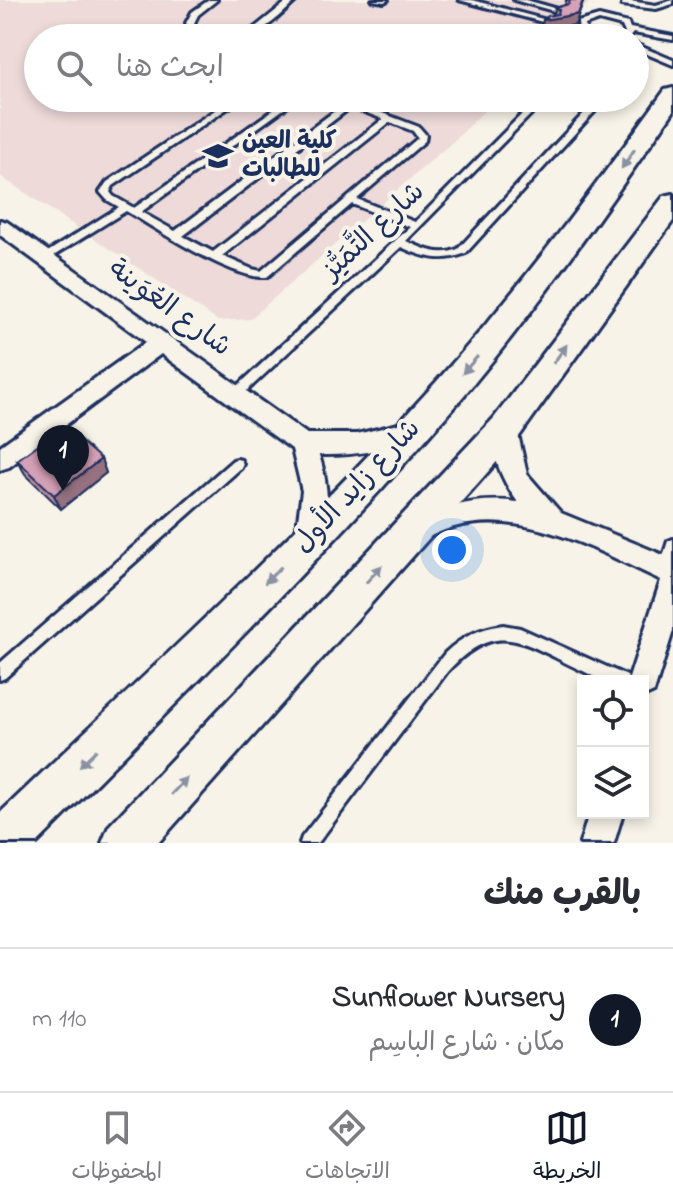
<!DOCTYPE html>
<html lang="ar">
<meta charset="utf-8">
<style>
body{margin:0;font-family:"Indie Flower","Playpen Sans Arabic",sans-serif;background:#f7f7f7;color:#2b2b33;direction:rtl}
.controls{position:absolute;right:24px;bottom:24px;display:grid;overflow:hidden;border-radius:0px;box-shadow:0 4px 12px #0003}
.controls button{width:72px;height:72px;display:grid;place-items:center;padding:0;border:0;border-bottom:2px solid #e1e1e2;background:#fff;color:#2b2b33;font:40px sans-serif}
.you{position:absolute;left:452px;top:550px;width:28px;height:28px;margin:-20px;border:6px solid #fff;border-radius:50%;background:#1a73e8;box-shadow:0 0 0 12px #1a73e833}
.badge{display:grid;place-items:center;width:52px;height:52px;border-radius:50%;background:#111827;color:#fff;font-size:26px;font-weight:700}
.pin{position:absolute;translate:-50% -66px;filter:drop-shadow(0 2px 4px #0008)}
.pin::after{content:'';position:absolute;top:42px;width:28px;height:24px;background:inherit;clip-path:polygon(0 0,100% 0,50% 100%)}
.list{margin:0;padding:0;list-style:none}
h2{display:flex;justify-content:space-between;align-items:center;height:104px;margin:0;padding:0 32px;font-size:34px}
h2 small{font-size:26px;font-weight:400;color:#7c7c81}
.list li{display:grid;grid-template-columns:52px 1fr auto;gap:24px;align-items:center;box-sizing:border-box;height:144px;padding:0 32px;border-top:2px solid #e1e1e2}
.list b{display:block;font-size:30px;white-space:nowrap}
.list p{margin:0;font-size:26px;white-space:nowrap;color:#7c7c81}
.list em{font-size:26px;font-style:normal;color:#7c7c81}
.icon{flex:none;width:44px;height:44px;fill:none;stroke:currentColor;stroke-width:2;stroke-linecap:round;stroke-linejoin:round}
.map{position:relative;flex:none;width:673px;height:843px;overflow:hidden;direction:ltr}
.search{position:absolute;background:#fff;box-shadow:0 4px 12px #0003;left:24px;right:24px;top:24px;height:88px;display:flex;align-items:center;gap:20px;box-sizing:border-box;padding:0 28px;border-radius:44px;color:#7c7c81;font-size:30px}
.sheet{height:248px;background:#fff}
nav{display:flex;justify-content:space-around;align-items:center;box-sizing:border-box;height:112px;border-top:2px solid #e1e1e2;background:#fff;font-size:22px;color:#7c7c81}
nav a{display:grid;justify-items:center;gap:4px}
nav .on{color:#111827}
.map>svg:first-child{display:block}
.built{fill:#eddad9}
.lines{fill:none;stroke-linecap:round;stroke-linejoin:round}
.service-casing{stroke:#1b2f5e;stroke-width:6}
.minor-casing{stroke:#1b2f5e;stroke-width:6}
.secondary-casing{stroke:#1b2f5e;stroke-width:6}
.service{fill:#f7f3e8;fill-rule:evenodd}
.minor{fill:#f7f3e8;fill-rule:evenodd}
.secondary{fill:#f7f3e8;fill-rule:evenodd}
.wall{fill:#b88a9d;stroke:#1b2f5e;stroke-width:2}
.shaded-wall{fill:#967180;stroke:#1b2f5e;stroke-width:2}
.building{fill:#d6a1b7;stroke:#1b2f5e;stroke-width:2}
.oneway{fill:#8991a3}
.labels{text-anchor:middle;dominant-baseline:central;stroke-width:8;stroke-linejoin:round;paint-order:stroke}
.far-poi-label{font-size:24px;font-weight:bold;fill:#1b2f5e;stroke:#f7f3e8;text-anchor:start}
.street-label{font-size:28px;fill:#1b2f5e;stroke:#f7f3e8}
</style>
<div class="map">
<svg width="673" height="843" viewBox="0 0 673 843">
<rect width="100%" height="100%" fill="#f7f3e8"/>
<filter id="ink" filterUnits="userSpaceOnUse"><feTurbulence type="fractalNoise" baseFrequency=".0125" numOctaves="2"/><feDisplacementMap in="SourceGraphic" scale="16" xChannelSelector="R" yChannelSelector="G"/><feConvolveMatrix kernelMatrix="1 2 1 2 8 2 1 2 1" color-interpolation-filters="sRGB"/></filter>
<g filter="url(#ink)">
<path class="built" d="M 0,0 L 591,0 L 575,18 L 578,23 L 569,25 L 557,38 L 38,38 L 38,98 L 497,98 L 459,136 L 250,319 L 218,321 L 0,176 Z"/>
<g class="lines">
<g class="service-casing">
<path id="service" d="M 209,0 L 217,0 L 198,15 L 194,23 L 197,30 L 214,38 C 200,38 192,35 186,23 L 192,12 Z
M 289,0 L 297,0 C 279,17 259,38 234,38 L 253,29 Z
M 372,0 L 388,0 L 384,2 Z
M 459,0 L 472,0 L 554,22 L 550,24 Z
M 514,0 L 526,0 L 565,11 L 561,13 Z
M 623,0 L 656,5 L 673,0 L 673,4 L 656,9 L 622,5 Z
M 599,16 L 628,23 L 630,28 L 673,36 L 673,40 L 633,33 L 629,38 L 621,38 L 625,33 L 622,26 L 599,20 L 585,25 L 586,31 L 595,38 L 586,38 L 579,34 L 578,22 Z
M 635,44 L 673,60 L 673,65 L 635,49 Z
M 233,98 L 243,98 L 113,186 L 110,192 L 113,196 L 134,208 L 290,98 L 299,98 L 141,212 L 175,231 L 344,104 L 333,98 L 349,100 L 359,98 L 356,103 L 419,127 L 426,135 L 425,141 L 357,199 L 415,222 L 538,98 L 547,98 L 406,241 C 424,249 440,257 458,249 L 598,98 L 607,98 L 466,253 C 442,263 423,257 401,247 L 238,399 L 234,400 L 228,396 L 230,393 L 410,227 L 352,204 L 267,277 C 233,280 157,229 126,211 L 47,260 L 39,260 L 38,258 L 119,207 L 107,200 L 100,192 L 107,182 ZM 351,107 L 383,119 L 213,252 L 183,236 ZM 390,122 L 413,131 L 418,138 L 261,271 L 252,269 L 222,256 Z
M 237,459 L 241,460 L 243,464 L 241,468 L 5,678 L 0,680 L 0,663 L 233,460 Z
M 673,539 L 673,568 L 671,573 L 666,575 L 661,573 L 659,569 L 668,541 Z
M 503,625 L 520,628 L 627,676 L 629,681 C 622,681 612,682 604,681 C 597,679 588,673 581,670 C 524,644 498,616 447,672 L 318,843 L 300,843 L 302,837 L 445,653 C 462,637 479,628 503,625 Z"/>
</g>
<g class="minor-casing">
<path id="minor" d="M 0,220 L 7,222 L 307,434 L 357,434 L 411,421 L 420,424 L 423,431 L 420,438 C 386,450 355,456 319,455 C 329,485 331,520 317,549 L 308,553 L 299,549 L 295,541 L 302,491 L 292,449 L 161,354 L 9,467 L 0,470 L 0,446 L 146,342 L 0,235 Z
M 506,418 L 515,421 L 527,474 L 561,513 L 673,559 L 673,631 L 654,692 L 643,697 L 643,681 L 628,681 L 661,580 C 598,551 525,508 454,527 C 442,530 431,536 419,541 L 410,537 L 406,529 L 410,521 C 446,506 478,497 518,502 C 503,483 485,445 497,421 Z
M 589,813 L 623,813 L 614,843 L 580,843 Z"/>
</g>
<g class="secondary-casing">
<path id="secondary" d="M 673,88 L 673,112 C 605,210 538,308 460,400 C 327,555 181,698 37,843 L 0,843 L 0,813 C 148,671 301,533 438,380 C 520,288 593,190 665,90 Z
M 673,194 L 673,221 L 518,438 L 158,843 L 102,843 L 109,826 L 494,418 L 664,196 Z"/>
</g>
<use href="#service" class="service"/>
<use href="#minor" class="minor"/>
<use href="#secondary" class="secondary"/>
</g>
<path class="wall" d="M 566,0 L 584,0 L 575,25 L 541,30 L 543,20 L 554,15 L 555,8 L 565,5 Z
M 101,459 L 106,473 L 61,509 L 25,474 L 17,460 Z"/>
<path class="shaded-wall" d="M 583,0 L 584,0 L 575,25 L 541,30 L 543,20 L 578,14 Z
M 101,459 L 106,473 L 61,509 L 54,495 Z"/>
<path class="building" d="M 570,0 L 583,0 L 578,14 L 543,20 L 548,16 L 558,14 L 559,10 L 555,8 L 569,4 Z
M 63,426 L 101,459 L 54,495 L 17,460 Z"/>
<defs><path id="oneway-solid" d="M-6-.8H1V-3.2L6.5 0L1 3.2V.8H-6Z" transform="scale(2)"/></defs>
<g class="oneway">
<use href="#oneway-solid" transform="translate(628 159) rotate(124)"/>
<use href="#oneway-solid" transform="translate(560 354) rotate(-54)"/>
<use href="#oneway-solid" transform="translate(470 365) rotate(131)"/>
<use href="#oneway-solid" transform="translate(374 574) rotate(-47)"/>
<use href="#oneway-solid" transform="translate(273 575) rotate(135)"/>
<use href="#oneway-solid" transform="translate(88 758) rotate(135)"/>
<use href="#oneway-solid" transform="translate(179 786) rotate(-47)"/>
</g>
</g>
<defs>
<g id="university-bare" transform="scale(2.4)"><path d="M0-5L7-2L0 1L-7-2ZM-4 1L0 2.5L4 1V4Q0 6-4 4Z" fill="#1b2f5e" stroke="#f7f3e8" stroke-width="2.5" paint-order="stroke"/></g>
</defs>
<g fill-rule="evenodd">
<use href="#university-bare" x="218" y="156"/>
</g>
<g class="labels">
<g class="far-poi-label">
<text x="242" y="142">كلية العين<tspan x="242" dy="28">للطالبات</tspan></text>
</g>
<g class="street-label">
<text transform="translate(374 232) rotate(-43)">شارع التَّمَيُّز</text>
<text transform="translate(169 309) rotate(36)">شارع العُوَينة</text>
<text transform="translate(358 487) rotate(-47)">شارع زايد الأول</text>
</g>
</g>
</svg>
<div class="controls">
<button><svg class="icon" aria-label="locate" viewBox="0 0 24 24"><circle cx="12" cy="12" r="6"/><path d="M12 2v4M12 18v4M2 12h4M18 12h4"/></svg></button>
<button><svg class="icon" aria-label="layers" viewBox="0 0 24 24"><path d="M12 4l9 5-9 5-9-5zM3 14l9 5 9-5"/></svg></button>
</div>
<div class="you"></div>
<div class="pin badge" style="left:63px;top:491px">1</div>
<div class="search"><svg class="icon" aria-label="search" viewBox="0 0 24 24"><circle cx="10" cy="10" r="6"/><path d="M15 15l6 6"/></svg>ابحث هنا</div>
</div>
<section class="sheet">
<h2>بالقرب منك<small></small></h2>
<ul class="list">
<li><span class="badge">1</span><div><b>Sunflower Nursery</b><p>مكان · شارع الباسِم</p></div><em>110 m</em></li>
</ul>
</section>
<nav>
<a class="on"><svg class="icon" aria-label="map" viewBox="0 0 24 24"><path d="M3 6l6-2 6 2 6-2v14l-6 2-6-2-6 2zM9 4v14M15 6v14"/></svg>الخريطة</a>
<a><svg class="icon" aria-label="directions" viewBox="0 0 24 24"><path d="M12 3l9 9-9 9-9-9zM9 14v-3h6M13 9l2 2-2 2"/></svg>الاتجاهات</a>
<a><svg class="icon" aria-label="saved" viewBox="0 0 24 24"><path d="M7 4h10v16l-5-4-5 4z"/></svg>المحفوظات</a>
</nav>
